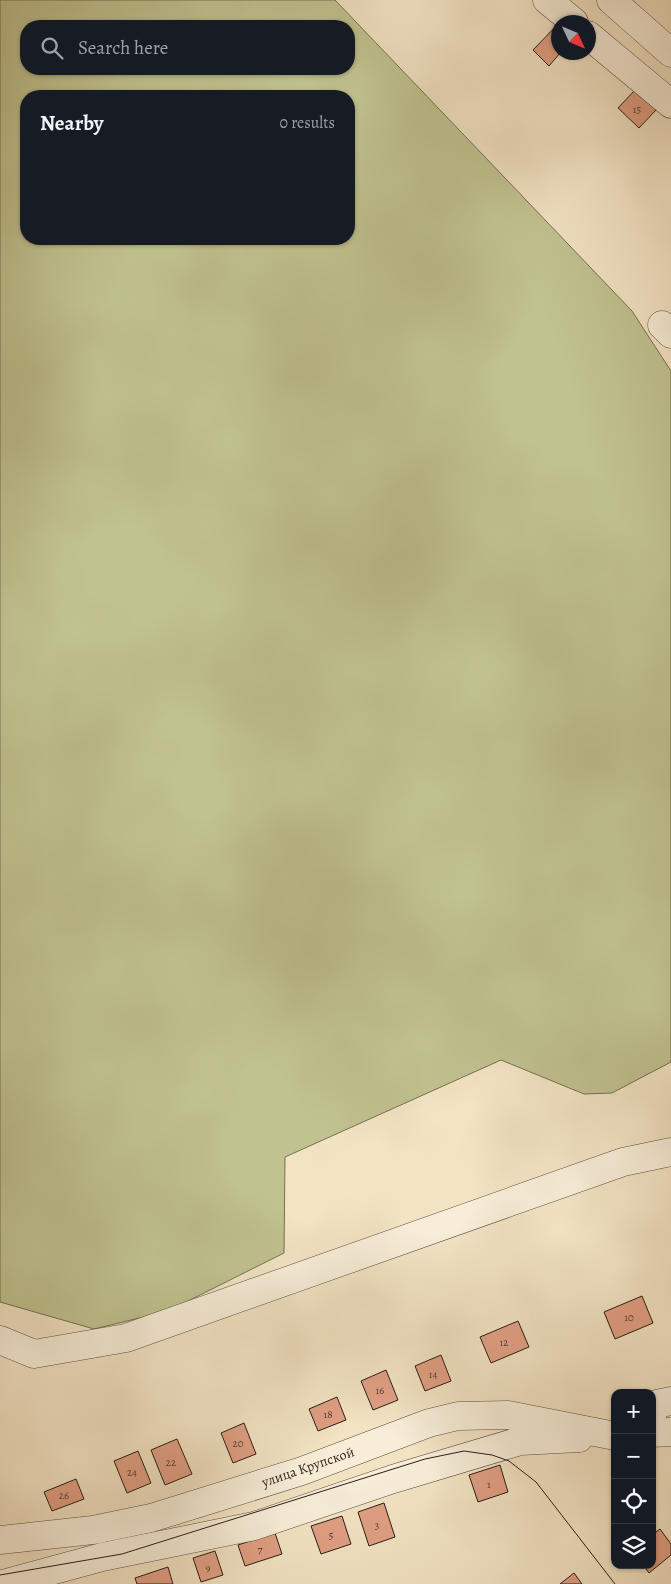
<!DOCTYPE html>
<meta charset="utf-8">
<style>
body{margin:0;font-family:Alegreya,serif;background:#20242c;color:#f1f3f6}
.controls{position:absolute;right:15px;bottom:15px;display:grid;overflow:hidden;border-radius:10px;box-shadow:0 1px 4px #0004}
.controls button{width:45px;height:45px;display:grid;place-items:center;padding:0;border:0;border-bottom:1px solid #363941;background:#171b24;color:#f1f3f6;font:25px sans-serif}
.compass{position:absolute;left:551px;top:15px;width:45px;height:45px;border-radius:50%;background:#171b24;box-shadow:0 1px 4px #0004;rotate:134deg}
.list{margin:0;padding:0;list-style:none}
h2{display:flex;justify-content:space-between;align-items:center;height:65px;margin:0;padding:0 20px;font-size:21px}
h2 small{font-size:16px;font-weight:400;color:#9ea1a6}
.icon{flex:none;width:28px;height:28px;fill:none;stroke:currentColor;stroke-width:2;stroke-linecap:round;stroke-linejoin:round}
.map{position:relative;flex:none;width:671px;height:1584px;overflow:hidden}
.search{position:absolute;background:#171b24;box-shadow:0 1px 4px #0004;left:20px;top:20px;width:335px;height:55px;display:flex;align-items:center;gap:12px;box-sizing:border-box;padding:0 18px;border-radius:20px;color:#9ea1a6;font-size:19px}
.panel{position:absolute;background:#171b24;box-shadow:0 1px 4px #0004;left:20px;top:90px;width:335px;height:155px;border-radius:20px}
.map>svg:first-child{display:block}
.green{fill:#c0c290;stroke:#747054;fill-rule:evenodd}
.building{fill:#e09f83;stroke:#291e18}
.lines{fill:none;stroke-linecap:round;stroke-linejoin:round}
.minor-casing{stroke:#5b4f43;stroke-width:29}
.minor{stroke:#f7edd8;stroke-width:28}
.tram{stroke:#291e18;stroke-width:1}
.labels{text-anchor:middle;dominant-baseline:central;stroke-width:4.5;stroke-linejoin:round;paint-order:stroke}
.number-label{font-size:11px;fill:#573e33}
.street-label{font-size:14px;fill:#291e18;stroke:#f7edd8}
</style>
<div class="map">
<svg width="671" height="1584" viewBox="0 0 671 1584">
<rect width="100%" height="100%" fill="#f2e3c3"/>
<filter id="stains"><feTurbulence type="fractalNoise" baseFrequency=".004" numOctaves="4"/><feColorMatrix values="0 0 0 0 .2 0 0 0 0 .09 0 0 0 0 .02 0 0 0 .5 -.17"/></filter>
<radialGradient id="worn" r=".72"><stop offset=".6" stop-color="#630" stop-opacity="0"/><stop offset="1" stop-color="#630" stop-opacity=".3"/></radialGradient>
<path class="green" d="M 0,0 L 335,0 L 632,311 L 671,371 L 671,1062 L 612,1093 L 584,1094 L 501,1060 L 285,1157 L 284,1253 L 168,1311 L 94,1329 L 0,1302 ZM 26,26 L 349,26 L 349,69 L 26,69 ZM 26,96 L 349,96 L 349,239 L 26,239 Z"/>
<path class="building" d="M 558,24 L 558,52 L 561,52 L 549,66 L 533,50 Z
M 635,90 L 656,110 L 639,128 L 618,108 Z
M 642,1296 L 653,1323 L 615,1339 L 604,1312 Z
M 518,1321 L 529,1347 L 491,1363 L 480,1337 Z
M 441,1355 L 451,1381 L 425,1391 L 415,1366 Z
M 386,1370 L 398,1400 L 373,1410 L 361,1381 Z
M 337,1397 L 346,1420 L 318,1431 L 309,1409 Z
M 244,1423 L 256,1454 L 233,1463 L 221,1433 Z
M 177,1439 L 192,1474 L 165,1485 L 151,1450 Z
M 138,1451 L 151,1483 L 127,1493 L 114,1461 Z
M 500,1465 L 508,1492 L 478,1502 L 469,1475 Z
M 76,1479 L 84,1499 L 52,1511 L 44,1492 Z
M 384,1503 L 395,1537 L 369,1546 L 358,1512 Z
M 342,1516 L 351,1544 L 321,1554 L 311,1526 Z
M 660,1529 L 671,1544 L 671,1555 L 649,1573 L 643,1565 L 652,1565 L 652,1535 Z
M 275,1533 L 282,1554 L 245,1566 L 238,1545 Z
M 215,1551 L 223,1575 L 201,1582 L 193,1558 Z
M 168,1567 L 173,1584 L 137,1584 L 135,1578 Z
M 574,1573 L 582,1584 L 560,1584 Z"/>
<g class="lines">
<g class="minor-casing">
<path id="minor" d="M 547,0 L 574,22
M 611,0 L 671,53
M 588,35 L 671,104
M 662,325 L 671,334
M 0,1340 L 34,1354 L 126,1338 L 623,1162 L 671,1152
M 652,1414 L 657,1404 L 671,1401
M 652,1433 L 671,1432
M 0,1540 L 93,1530 L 151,1518 L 302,1471 L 429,1423 L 458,1416 L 508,1415 L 615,1436
M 3,1584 L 102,1557 L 254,1526 L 393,1479 L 520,1441 L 579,1438"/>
</g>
<use href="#minor" class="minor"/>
<path class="tram" d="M 0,1575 L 122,1554 L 425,1459 L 464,1451 L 492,1455 L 509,1461 L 536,1482 L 615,1584"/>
</g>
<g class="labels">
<g class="number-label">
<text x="637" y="109">15</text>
<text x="629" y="1317">10</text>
<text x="504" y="1342">12</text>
<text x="433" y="1374">14</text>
<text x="380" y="1390">16</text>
<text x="328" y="1414">18</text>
<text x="238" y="1443">20</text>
<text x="171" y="1462">22</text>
<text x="132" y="1472">24</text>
<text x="489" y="1484">1</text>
<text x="64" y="1495">26</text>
<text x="377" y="1525">3</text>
<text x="331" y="1535">5</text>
<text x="260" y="1549">7</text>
<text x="208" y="1567">9</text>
</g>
<g class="street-label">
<text transform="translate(308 1467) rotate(-19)">улица Крупской</text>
</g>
</g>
<rect width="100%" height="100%" filter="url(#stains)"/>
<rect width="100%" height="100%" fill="url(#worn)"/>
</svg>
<div class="controls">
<button>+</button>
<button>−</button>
<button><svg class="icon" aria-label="locate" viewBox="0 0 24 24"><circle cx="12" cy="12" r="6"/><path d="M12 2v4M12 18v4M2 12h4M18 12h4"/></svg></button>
<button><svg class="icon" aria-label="layers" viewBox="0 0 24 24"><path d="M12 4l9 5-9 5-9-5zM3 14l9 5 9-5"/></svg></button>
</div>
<svg class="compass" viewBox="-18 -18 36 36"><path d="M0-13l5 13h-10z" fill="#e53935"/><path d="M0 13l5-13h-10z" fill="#9ea1a6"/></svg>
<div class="search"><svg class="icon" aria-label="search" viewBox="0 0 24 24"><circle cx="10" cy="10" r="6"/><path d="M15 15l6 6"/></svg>Search here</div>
<section class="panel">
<h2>Nearby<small>0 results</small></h2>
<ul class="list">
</ul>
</section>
</div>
